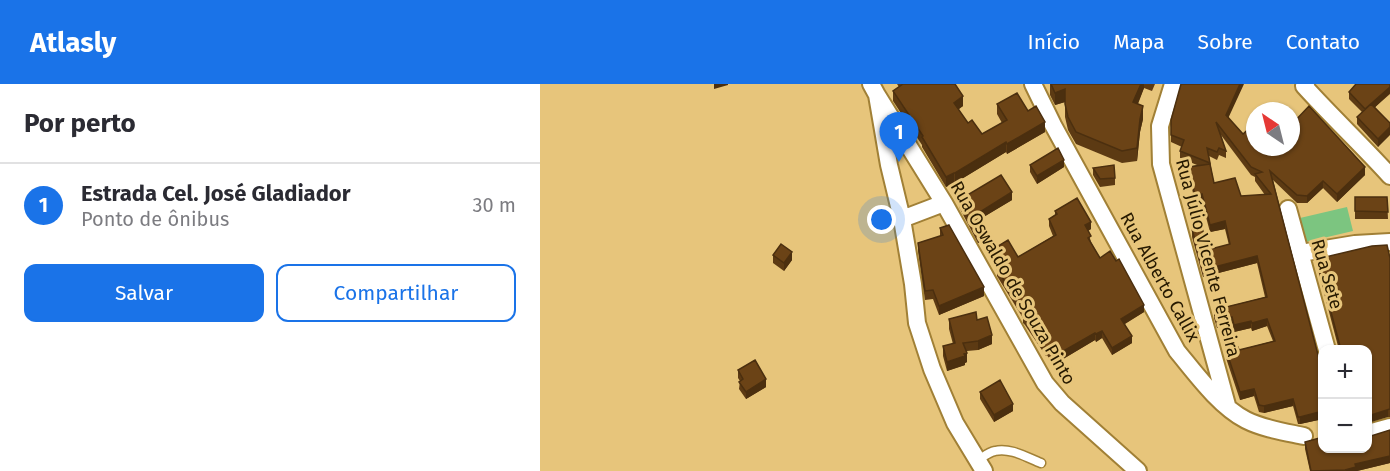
<!DOCTYPE html>
<html lang="pt">
<meta charset="utf-8">
<style>
body{margin:0;font-family:"Fira Sans",sans-serif;background:#f2f2f3;color:#2b2b33}
.controls{position:absolute;right:18px;bottom:18px;display:grid;overflow:hidden;border-radius:12px;box-shadow:0 2px 4px #0004}
.controls button{width:54px;height:54px;display:grid;place-items:center;padding:0;border:0;border-bottom:2px solid #e1e1e2;background:#fff;color:#2b2b33;font:30px sans-serif}
.compass{position:absolute;left:706px;top:18px;width:54px;height:54px;border-radius:50%;background:#fff;box-shadow:0 2px 4px #0004;rotate:325deg}
.you{position:absolute;left:342px;top:136px;width:21px;height:21px;margin:-15px;border:4px solid #fff;border-radius:50%;background:#1a73e8;box-shadow:0 0 0 9px #1a73e833}
.badge{display:grid;place-items:center;width:39px;height:39px;border-radius:50%;background:#1a73e8;color:#fff;font-size:20px;font-weight:700}
.pin{position:absolute;translate:-50% -50px;filter:drop-shadow(0 2px 3px #0008)}
.pin::after{content:'';position:absolute;top:32px;width:21px;height:18px;background:inherit;clip-path:polygon(0 0,100% 0,50% 100%)}
.list{margin:0;padding:0;list-style:none}
h2{display:flex;justify-content:space-between;align-items:center;height:78px;margin:0;padding:0 24px;font-size:26px}
h2 small{font-size:20px;font-weight:400;color:#7c7c81}
.list li{display:grid;grid-template-columns:39px 1fr auto;gap:18px;align-items:center;box-sizing:border-box;height:84px;padding:0 24px;border-top:2px solid #e1e1e2}
.list b{display:block;font-size:22px;white-space:nowrap}
.list p{margin:0;font-size:20px;white-space:nowrap;color:#7c7c81}
.list em{font-size:20px;font-style:normal;color:#7c7c81}
.actions{display:flex;gap:12px;padding:18px 24px}
.actions a{flex:1;padding:14px 0;border:2px solid #1a73e8;border-radius:12px;text-align:center;font-size:21px;color:#1a73e8}
.actions .main{background:#1a73e8;color:#fff}
.map{position:relative;flex:none;width:850px;height:387px;overflow:hidden}
header{display:flex;align-items:center;gap:36px;box-sizing:border-box;height:84px;padding:0 30px;background:#1a73e8;color:#fff}
header strong{font-size:28px}
nav{display:flex;gap:33px;margin-inline-start:auto;font-size:21px}
main{display:flex}
aside{flex:1;background:#fff}
.map>svg:first-child{display:block}
.green{fill:#7cc580}
.lines{fill:none;stroke-linecap:round;stroke-linejoin:round}
.lane-casing{stroke:#a18036;stroke-width:11}
.street-casing{stroke:#a18036;stroke-width:20}
.lane{stroke:#fff;stroke-width:8}
.street{stroke:#fff;stroke-width:16}
.wall{fill:#5c3a13;fill-rule:evenodd}
.shaded-wall{fill:#4b2f0f}
.building{fill:#6b4316;stroke:#4b2f0f;stroke-width:1.5}
.labels{text-anchor:middle;dominant-baseline:central;stroke-width:6;stroke-linejoin:round;paint-order:stroke}
.street-label{font-size:18px;fill:#261900;stroke:#e7c57b}
</style>
<header>
<strong>Atlasly</strong>
<nav><a>Início</a><a>Mapa</a><a>Sobre</a><a>Contato</a></nav>
</header>
<main>
<aside>
<h2>Por perto<small></small></h2>
<ul class="list">
<li><span class="badge">1</span><div><b>Estrada Cel. José Gladiador</b><p>Ponto de ônibus</p></div><em>30 m</em></li>
</ul>
<div class="actions"><a class="main">Salvar</a><a>Compartilhar</a></div>
</aside>
<div class="map">
<svg width="850" height="387" viewBox="0 0 850 387">
<rect width="100%" height="100%" fill="#e7c57b"/>
<path class="green" d="M 807,123 L 813,147 L 766,158 L 760,134 Z"/>
<g class="lines">
<g class="lane-casing">
<path id="lane" d="M 438,376 C 443,373 449,368 455,367 C 470,363 488,374 501,379"/>
</g>
<g class="street-casing">
<path id="street" d="M 331,0 L 337,11 L 349,81 L 362,135 L 373,200 L 377,239 L 392,285 L 415,339 L 444,387
M 493,0 L 513,41 L 637,267 C 656,290 679,322 706,336 C 724,345 745,348 764,352
M 633,0 L 620,42 L 621,80 L 687,321
M 766,0 L 764,2 C 792,33 822,61 850,92
M 337,11 L 404,119 L 505,299 L 522,319 L 598,387
M 748,125 L 787,266
M 362,135 L 404,119
M 761,169 L 815,160 L 850,158
M 828,349 L 850,343"/>
</g>
<use href="#lane" class="lane"/>
<use href="#street" class="street"/>
</g>
<path class="wall" d="M 357,0 L 415,0 L 423,22 L 418,25 L 428,39 L 442,50 L 462,39 L 457,30 L 457,20 L 488,27 L 505,48 L 467,70 L 466,68 L 415,99 L 414,99 L 406,103 L 382,63 L 382,61 L 353,17 L 353,7 L 359,3 Z
M 510,0 L 615,0 L 612,7 L 604,4 L 598,20 L 603,35 L 600,48 L 597,77 L 582,79 L 536,60 L 528,46 L 525,33 L 525,18 L 515,21 L 510,11 Z
M 815,0 L 850,0 L 850,10 L 835,23 L 850,39 L 838,63 L 817,40 L 817,33 L 822,28 L 809,15 L 809,8 L 815,2 Z
M 688,34 L 715,63 L 825,91 L 797,118 L 783,104 L 767,119 L 757,119 L 733,96 L 783,290 L 783,335 L 760,340 L 758,340 L 753,322 L 724,329 L 719,328 L 714,312 L 700,316 L 686,274 L 686,266 L 699,266 L 733,257 L 727,242 L 712,247 L 711,244 L 694,248 L 692,240 L 677,244 L 674,234 L 674,226 L 725,213 L 717,179 L 663,193 L 652,153 L 652,145 L 667,166 L 689,161 L 685,145 L 670,148 L 662,118 L 655,119 L 649,90 L 649,83 L 657,81 L 640,74 L 640,67 L 642,63 L 631,58 L 631,36 ZM 681,51 L 711,91 L 715,93 L 715,97 L 725,111 L 701,112 L 674,99 L 669,72 L 677,76 L 679,71 L 686,74 L 686,67 Z
M 490,81 L 524,83 L 497,100 L 490,88 Z
M 553,84 L 575,94 L 575,101 L 560,103 L 553,91 Z
M 815,113 L 847,113 L 848,135 L 815,135 Z
M 419,116 L 472,116 L 435,138 L 442,156 L 438,159 L 419,123 Z
M 515,127 L 551,145 L 548,147 L 551,158 L 560,174 L 604,228 L 585,240 L 592,259 L 572,271 L 562,254 L 556,258 L 555,256 L 513,281 L 507,271 L 506,272 L 485,241 L 483,239 L 483,234 L 457,192 L 457,185 L 461,182 L 455,171 L 455,164 L 478,173 L 513,152 L 509,142 L 509,135 L 515,131 Z
M 400,144 L 444,212 L 399,231 L 393,215 L 385,216 L 378,167 L 378,159 L 400,152 Z
M 233,171 L 252,176 L 244,187 L 233,179 Z
M 850,174 L 850,333 L 848,333 L 828,266 L 799,266 L 777,182 L 777,175 Z
M 409,235 L 437,236 L 452,260 L 438,266 L 427,267 L 427,278 L 425,279 L 425,281 L 407,287 L 403,272 L 403,262 L 413,260 L 409,245 Z
M 198,286 L 226,303 L 206,315 L 199,305 L 200,297 L 198,294 Z
M 440,308 L 473,327 L 454,338 L 440,315 Z
M 850,346 L 850,379 L 817,387 L 770,387 L 765,365 L 765,358 L 831,352 Z"/>
<path class="shaded-wall" d="M 174,0 L 188,0 L 188,1 L 174,5 Z
M 601,0 L 604,0 L 604,4 L 593,31 L 593,18 Z
M 700,0 L 704,0 L 686,39 L 686,31 Z
M 850,2 L 850,9 L 826,32 L 826,25 Z
M 525,5 L 525,18 L 515,21 L 515,9 Z
M 423,12 L 423,22 L 414,29 L 414,19 Z
M 603,22 L 603,35 L 600,48 L 597,77 L 597,64 L 600,35 Z
M 505,38 L 505,48 L 467,70 L 467,60 Z
M 850,43 L 850,51 L 838,63 L 838,55 Z
M 466,58 L 466,68 L 415,99 L 415,89 Z
M 524,76 L 524,83 L 497,100 L 497,92 Z
M 825,83 L 825,91 L 797,118 L 797,110 Z
M 414,89 L 414,99 L 406,103 L 406,93 Z
M 783,97 L 783,104 L 767,119 L 767,112 Z
M 472,108 L 472,116 L 432,140 L 432,133 Z
M 662,110 L 662,118 L 655,119 L 655,112 Z
M 685,137 L 685,145 L 670,148 L 670,141 Z
M 551,138 L 551,145 L 545,148 L 545,141 Z
M 442,149 L 442,156 L 438,159 L 438,151 Z
M 252,168 L 252,176 L 244,187 L 244,179 Z
M 717,172 L 717,179 L 663,193 L 663,186 Z
M 444,203 L 444,212 L 399,231 L 399,222 Z
M 604,221 L 604,228 L 581,242 L 581,235 Z
M 692,233 L 692,240 L 677,244 L 677,237 Z
M 727,235 L 727,242 L 712,247 L 712,239 Z
M 711,237 L 711,244 L 694,248 L 694,241 Z
M 562,247 L 562,254 L 556,258 L 556,250 Z
M 555,249 L 555,256 L 513,281 L 513,273 Z
M 452,251 L 452,260 L 438,266 L 438,257 Z
M 592,252 L 592,259 L 572,271 L 572,264 Z
M 427,269 L 427,278 L 425,279 L 425,281 L 407,287 L 407,278 Z
M 226,295 L 226,303 L 206,315 L 206,308 Z
M 714,305 L 714,312 L 700,316 L 700,308 Z
M 753,315 L 753,322 L 724,329 L 724,322 Z
M 473,320 L 473,327 L 454,338 L 454,331 Z
M 848,325 L 848,333 L 828,339 L 828,332 Z
M 783,327 L 783,335 L 760,340 L 760,333 Z
M 850,372 L 850,379 L 817,387 L 805,387 L 815,380 Z"/>
<path class="building" d="M 363,0 L 415,0 L 423,12 L 414,19 L 428,39 L 432,36 L 442,50 L 467,36 L 457,20 L 477,9 L 488,27 L 496,22 L 505,38 L 467,60 L 466,58 L 415,89 L 414,89 L 406,93 L 382,53 L 383,52 L 353,7 Z
M 511,0 L 601,0 L 593,18 L 603,22 L 600,35 L 597,64 L 582,67 L 536,48 L 528,33 L 525,20 L 525,5 L 515,9 Z
M 641,0 L 700,0 L 686,31 L 703,50 L 715,39 L 715,63 L 751,63 L 751,41 L 769,22 L 825,83 L 797,110 L 783,97 L 767,112 L 757,111 L 730,87 L 783,290 L 783,327 L 760,333 L 758,333 L 753,315 L 724,322 L 719,321 L 714,305 L 700,308 L 686,266 L 698,263 L 699,266 L 735,257 L 727,235 L 712,239 L 711,237 L 694,241 L 692,233 L 677,237 L 674,226 L 727,213 L 717,172 L 663,186 L 652,145 L 662,143 L 667,166 L 690,160 L 685,137 L 670,141 L 662,110 L 655,112 L 649,83 L 670,80 L 674,99 L 695,94 L 701,112 L 731,110 L 715,90 L 722,88 L 711,83 L 676,38 L 686,67 L 679,64 L 677,68 L 667,64 L 670,79 L 640,67 L 644,56 L 631,51 L 631,36 Z
M 816,0 L 850,0 L 850,3 L 825,25 L 809,8 Z
M 831,20 L 850,39 L 850,43 L 838,55 L 817,33 Z
M 518,64 L 524,76 L 497,92 L 490,81 Z
M 574,81 L 575,94 L 560,95 L 553,84 Z
M 461,91 L 472,108 L 432,133 L 442,149 L 438,151 L 419,116 Z
M 815,113 L 847,113 L 848,128 L 815,127 Z
M 537,114 L 551,138 L 545,141 L 551,152 L 548,154 L 560,174 L 570,167 L 576,177 L 579,175 L 604,221 L 581,235 L 592,252 L 572,264 L 562,247 L 556,250 L 555,249 L 513,273 L 507,264 L 506,265 L 485,234 L 483,231 L 485,230 L 457,185 L 465,180 L 455,164 L 468,156 L 478,173 L 516,151 L 509,135 L 517,130 L 515,127 Z
M 409,141 L 444,203 L 399,222 L 393,206 L 385,207 L 378,159 L 403,151 L 400,144 Z
M 241,160 L 252,168 L 244,179 L 233,171 Z
M 847,161 L 850,174 L 850,325 L 828,332 L 828,266 L 801,266 L 777,175 L 832,162 Z
M 436,228 L 437,236 L 447,233 L 452,251 L 438,257 L 423,259 L 427,269 L 424,270 L 425,272 L 407,278 L 403,262 L 415,259 L 409,235 Z
M 215,276 L 226,295 L 206,308 L 199,298 L 203,295 L 198,286 Z
M 460,296 L 473,320 L 454,331 L 440,308 Z
M 850,346 L 850,372 L 815,380 L 816,383 L 805,386 L 771,387 L 765,358 L 783,353 L 783,364 L 828,364 L 828,352 L 831,352 Z"/>
<g class="labels">
<g class="street-label">
<text transform="translate(668 174) rotate(75)">Rua Júlio Vicente Ferreira</text>
<text transform="translate(787 190) rotate(74)">Rua Sete</text>
<text transform="translate(620 193) rotate(61)">Rua Alberto Callix</text>
<text transform="translate(473 199) rotate(60)">Rua Oswaldo de Souza Pinto</text>
</g>
</g>
</svg>
<div class="controls">
<button>+</button>
<button>−</button>
</div>
<svg class="compass" viewBox="-18 -18 36 36"><path d="M0-13l5 13h-10z" fill="#e53935"/><path d="M0 13l5-13h-10z" fill="#7c7c81"/></svg>
<div class="you"></div>
<div class="pin badge" style="left:359px;top:78px">1</div>
</div>
</main>
